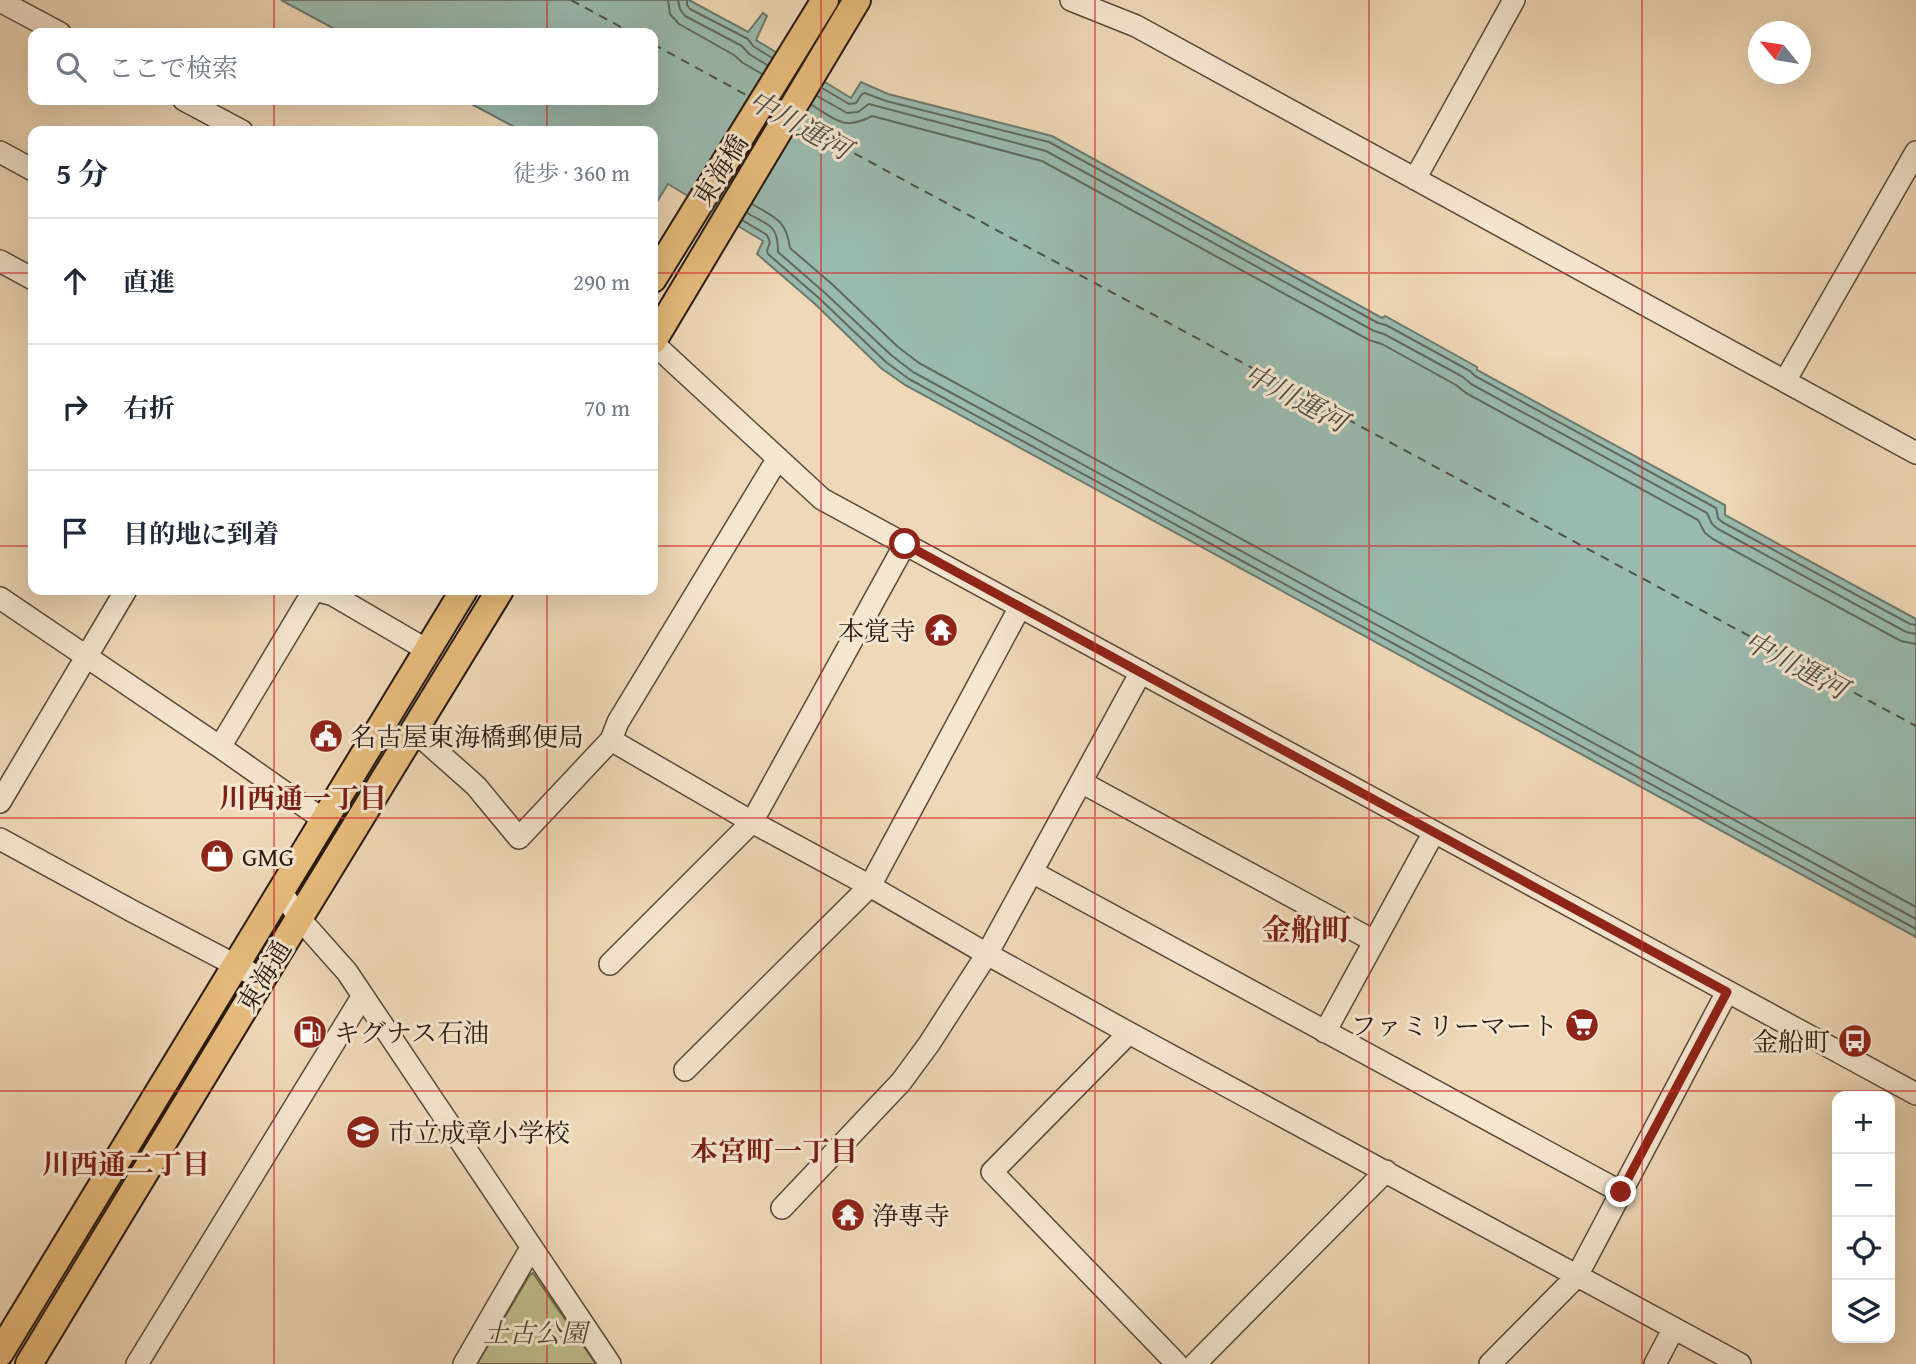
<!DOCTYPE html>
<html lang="ja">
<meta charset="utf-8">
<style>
body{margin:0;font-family:"Gentium Book Plus","Noto Serif JP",serif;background:#f2f2f3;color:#1f2937}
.controls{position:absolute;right:21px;bottom:21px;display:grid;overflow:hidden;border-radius:14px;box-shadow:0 7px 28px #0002}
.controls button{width:63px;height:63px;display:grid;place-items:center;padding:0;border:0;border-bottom:2px solid #e0e1e3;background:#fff;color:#1f2937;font:35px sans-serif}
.compass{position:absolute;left:1748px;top:21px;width:63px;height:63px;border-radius:50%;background:#fff;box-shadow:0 7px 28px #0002;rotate:300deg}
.stop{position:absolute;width:21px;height:21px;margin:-16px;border:5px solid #8f2418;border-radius:50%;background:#fff}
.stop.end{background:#8f2418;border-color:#fff;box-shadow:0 2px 7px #0008}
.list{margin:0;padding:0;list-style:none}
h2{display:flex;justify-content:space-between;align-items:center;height:91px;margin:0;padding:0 28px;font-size:30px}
h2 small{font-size:23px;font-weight:400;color:#747a83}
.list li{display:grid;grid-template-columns:46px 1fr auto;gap:21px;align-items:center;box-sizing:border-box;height:126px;padding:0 28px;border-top:2px solid #e0e1e3}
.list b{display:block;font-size:26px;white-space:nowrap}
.list em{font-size:23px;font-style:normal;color:#747a83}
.icon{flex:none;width:38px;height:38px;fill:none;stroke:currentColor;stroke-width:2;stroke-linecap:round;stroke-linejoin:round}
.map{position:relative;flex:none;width:1916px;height:1364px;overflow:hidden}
.search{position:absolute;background:#fff;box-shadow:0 7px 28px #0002;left:28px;top:28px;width:630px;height:77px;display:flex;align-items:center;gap:18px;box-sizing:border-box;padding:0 24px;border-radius:14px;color:#747a83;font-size:26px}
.panel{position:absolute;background:#fff;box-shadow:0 7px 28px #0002;left:28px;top:126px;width:630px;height:469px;border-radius:14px}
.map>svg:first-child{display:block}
.green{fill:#bdbe8c;stroke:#726c4c;stroke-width:2}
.water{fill:#9abaaf;stroke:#6c7a6e;stroke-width:2}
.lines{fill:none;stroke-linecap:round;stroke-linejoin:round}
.shore{stroke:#606a5e;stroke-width:2}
.ferry{stroke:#4f5146;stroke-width:2;stroke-dasharray:9 7;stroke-linecap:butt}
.minor-casing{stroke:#594938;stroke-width:24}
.major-casing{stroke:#27190d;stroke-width:30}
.minor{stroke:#f5e6d0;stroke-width:21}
.major{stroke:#e8bc7c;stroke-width:26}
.route{stroke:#8f2418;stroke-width:9}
.grid{fill:none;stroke:#d62828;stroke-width:2;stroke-opacity:0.55}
.labels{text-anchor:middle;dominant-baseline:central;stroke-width:6;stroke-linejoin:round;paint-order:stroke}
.street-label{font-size:26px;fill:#27190d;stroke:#f5e6d0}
.poi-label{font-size:26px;fill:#27190d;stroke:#f5e6d0;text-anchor:start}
.park-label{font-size:26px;font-style:italic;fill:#544b33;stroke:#f5e6d0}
.water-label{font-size:28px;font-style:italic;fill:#4f5146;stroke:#f5e6d0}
.neighbourhood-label{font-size:28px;font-weight:bold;fill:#7a1f14;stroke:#f5e6d0}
.quarter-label{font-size:30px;font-weight:bold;fill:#7a1f14;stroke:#f5e6d0}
</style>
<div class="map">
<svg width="1916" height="1364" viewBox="0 0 1916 1364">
<rect width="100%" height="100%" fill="#efd8b7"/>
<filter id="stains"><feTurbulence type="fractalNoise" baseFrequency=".00286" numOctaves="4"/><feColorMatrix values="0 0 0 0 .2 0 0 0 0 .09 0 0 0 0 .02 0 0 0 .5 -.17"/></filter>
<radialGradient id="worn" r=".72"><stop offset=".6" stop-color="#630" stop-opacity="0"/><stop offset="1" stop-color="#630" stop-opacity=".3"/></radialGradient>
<path class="green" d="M 533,1273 L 596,1364 L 477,1364 L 529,1276 Z"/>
<path class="water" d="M 281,0 L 689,0 L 748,32 L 763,13 L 767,16 L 756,40 L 851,98 L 861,82 L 888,94 L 1052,136 L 1382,318 L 1385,316 L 1477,367 L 1477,370 L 1725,505 L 1725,515 L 1916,619 L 1916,937 L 905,385 L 881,368 L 815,304 L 757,254 L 763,241 L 668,184 L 653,208 L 653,131 L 522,131 L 464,100 L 653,100 L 653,33 L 342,33 Z"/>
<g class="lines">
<path class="shore" d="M 668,0 L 670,14 L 679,24 L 734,55 L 743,63 L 762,74
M 678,0 L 680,9 L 685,16 L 742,46 L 749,54 L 767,65
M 687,0 L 687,5 L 690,9 L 748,39 L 753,46 L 772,58
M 822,88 L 849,104 L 856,103 L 862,94 L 865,93 L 886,101 L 1049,142 L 1378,323 L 1386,325 L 1470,371 L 1475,376 L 1716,508 L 1718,518 L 1722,522 L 1910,624 L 1916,625
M 817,96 L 847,113 L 858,112 L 869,104 L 1046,151 L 1374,331 L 1384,334 L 1463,377 L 1471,384 L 1707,513 L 1712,524 L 1718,529 L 1906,632 L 1916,634
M 812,105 C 836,120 844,131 872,116 L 1042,161 L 1369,340 L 1382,344 L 1456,385 L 1466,393 L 1698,520 L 1705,533 L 1713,539 L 1901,641 L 1916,644
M 752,204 C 775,218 786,219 790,248 L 833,285 L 898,347 L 919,363 L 1916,907
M 747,213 C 769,226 778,224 778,252 L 825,293 L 891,355 L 913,372 L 1916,919
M 742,220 L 767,235 L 770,242 L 767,251 L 768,254 L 820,299 L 886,362 L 909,379 L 1916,929"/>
<path class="ferry" d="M 571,0 L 632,33
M 653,44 L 750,97
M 798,123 L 1916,726"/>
<g class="minor-casing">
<path id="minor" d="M 1071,0 L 1136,26 L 1916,453
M 0,1 L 60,33
M 184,100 L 242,131
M 0,152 L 33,170
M 1415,179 L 1514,0
M 0,261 L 33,279
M 653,343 L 822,499 L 1916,1094
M 1785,381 L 1916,152
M 315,590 L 333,595 L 427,650
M 0,598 L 220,747 L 324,820
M 414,731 L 476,786 L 519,838 L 611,740 L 618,722 L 778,458
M 611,740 L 752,822 L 870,886 L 987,954 L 1129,1033 L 1740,1364
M 220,747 L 314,590
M 1081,782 L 1374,941
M 0,802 L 126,590
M 0,839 L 132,911 L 262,979
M 1032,872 L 1621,1192
M 281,891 L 299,918 L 347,972 L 610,1364
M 610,964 L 752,822 L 905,544
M 1325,1032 L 1434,832
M 1129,1033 L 992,1172 L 1177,1364
M 685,1070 L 870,886 L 1020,607
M 782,1208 L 901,1082 L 929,1044 L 987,954 L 1141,672
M 137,1364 L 362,997
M 464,1364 L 531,1248
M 1195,1364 L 1386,1171
M 1490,1364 L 1577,1276 L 1727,992
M 1655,1364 L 1674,1328"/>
</g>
<g class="major-casing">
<path id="major" d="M 653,279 L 825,0
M 653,341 L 857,0
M 0,1353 L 464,590
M 29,1364 L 262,979 L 500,590"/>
</g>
<use href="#minor" class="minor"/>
<use href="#major" class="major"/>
</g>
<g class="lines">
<path class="route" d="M 905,544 L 1727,992 L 1621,1192"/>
</g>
<path class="grid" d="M 274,0 L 274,33M 547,0 L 547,33M 821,0 L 821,1364M 1095,0 L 1095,1364M 1369,0 L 1369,1364M 1642,0 L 1642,1364M 274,100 L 274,131M 547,100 L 547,131M 0,273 L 33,273M 653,273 L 1916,273M 0,546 L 33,546M 653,546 L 1916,546M 274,590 L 274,1364M 547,590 L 547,1364M 0,818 L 1916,818M 0,1091 L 1916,1091"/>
<defs>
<g id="temple-disc" transform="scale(1.75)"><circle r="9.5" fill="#8f2418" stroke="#f5e6d0"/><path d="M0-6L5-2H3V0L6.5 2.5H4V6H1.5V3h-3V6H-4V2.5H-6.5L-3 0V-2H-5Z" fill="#fff"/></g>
<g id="civic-disc" transform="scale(1.75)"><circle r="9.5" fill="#8f2418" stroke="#f5e6d0"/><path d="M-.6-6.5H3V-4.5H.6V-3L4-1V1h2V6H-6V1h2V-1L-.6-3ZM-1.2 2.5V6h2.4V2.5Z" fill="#fff"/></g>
<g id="shop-disc" transform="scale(1.75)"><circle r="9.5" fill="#8f2418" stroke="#f5e6d0"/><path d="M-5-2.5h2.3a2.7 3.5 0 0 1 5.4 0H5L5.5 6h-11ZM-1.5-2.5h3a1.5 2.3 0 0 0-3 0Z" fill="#fff"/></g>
<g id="supermarket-disc" transform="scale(1.75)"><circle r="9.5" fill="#8f2418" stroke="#f5e6d0"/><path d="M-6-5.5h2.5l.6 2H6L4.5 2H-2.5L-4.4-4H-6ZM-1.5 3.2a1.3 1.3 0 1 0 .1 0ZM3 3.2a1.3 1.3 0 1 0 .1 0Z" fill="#fff"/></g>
<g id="fuel-disc" transform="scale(1.75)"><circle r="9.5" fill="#8f2418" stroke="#f5e6d0"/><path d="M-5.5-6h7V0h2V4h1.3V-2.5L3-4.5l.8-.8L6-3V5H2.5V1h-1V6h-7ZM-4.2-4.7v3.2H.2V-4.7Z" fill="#fff"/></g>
<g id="bus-disc" transform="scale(1.75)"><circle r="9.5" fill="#8f2418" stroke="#f5e6d0"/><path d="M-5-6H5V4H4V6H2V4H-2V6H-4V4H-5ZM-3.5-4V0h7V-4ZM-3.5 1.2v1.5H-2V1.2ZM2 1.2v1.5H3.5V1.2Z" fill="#fff"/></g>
<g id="school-disc" transform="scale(1.75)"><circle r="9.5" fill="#8f2418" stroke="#f5e6d0"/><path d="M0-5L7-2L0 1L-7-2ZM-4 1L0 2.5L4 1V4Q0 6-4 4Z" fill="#fff"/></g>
</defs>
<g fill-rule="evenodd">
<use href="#temple-disc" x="941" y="630"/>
<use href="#civic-disc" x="326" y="736"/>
<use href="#shop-disc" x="217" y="856"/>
<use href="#supermarket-disc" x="1582" y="1025"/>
<use href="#fuel-disc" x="310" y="1032"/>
<use href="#bus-disc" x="1855" y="1041"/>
<use href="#school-disc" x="363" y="1132"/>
<use href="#temple-disc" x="848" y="1215"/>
</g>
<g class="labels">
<g class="street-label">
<text transform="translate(720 170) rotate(-58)">東海橋</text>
<text transform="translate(264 976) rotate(-59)">東海通</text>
</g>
<g class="poi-label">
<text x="916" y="630" text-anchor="end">本覚寺</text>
<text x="350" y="736">名古屋東海橋郵便局</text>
<text x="242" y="856">GMG</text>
<text x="1558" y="1025" text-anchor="end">ファミリーマート</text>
<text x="334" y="1032">キグナス石油</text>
<text x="1830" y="1041" text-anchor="end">金船町</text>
<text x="388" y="1132">市立成章小学校</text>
<text x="872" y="1215">浄専寺</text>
</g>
<g class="park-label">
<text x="535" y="1332">土古公園</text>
</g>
<g class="water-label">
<text transform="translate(800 124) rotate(29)">中川運河</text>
<text transform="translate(1296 397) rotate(28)">中川運河</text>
<text transform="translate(1796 664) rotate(28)">中川運河</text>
</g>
<g class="neighbourhood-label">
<text x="303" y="797">川西通一丁目</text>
<text x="774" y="1150">本宮町一丁目</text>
<text x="126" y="1163">川西通二丁目</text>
</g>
<g class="quarter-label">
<text x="1306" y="929">金船町</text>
</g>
</g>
<rect width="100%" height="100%" filter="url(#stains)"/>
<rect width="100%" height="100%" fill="url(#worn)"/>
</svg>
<div class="controls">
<button>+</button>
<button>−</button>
<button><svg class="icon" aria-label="locate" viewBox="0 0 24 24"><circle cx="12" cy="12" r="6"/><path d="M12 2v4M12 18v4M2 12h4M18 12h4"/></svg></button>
<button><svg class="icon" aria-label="layers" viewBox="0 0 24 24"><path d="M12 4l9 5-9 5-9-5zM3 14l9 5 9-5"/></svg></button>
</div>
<svg class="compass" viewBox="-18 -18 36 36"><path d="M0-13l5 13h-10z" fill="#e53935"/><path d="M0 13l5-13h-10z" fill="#747a83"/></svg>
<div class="stop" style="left:905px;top:544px"></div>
<div class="stop end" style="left:1621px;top:1192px"></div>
<div class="search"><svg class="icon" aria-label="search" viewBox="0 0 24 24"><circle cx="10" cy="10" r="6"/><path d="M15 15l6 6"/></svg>ここで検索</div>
<section class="panel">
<h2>5 分<small>徒歩 · 360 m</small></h2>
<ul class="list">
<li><svg class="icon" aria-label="ahead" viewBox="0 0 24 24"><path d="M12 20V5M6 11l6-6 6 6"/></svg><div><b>直進</b></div><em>290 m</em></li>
<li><svg class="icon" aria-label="right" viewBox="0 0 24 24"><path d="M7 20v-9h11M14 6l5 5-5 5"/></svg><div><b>右折</b></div><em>70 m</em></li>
<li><svg class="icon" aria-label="arrive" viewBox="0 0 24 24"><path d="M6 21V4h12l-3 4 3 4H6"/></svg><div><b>目的地に到着</b></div></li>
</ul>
</section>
</div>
